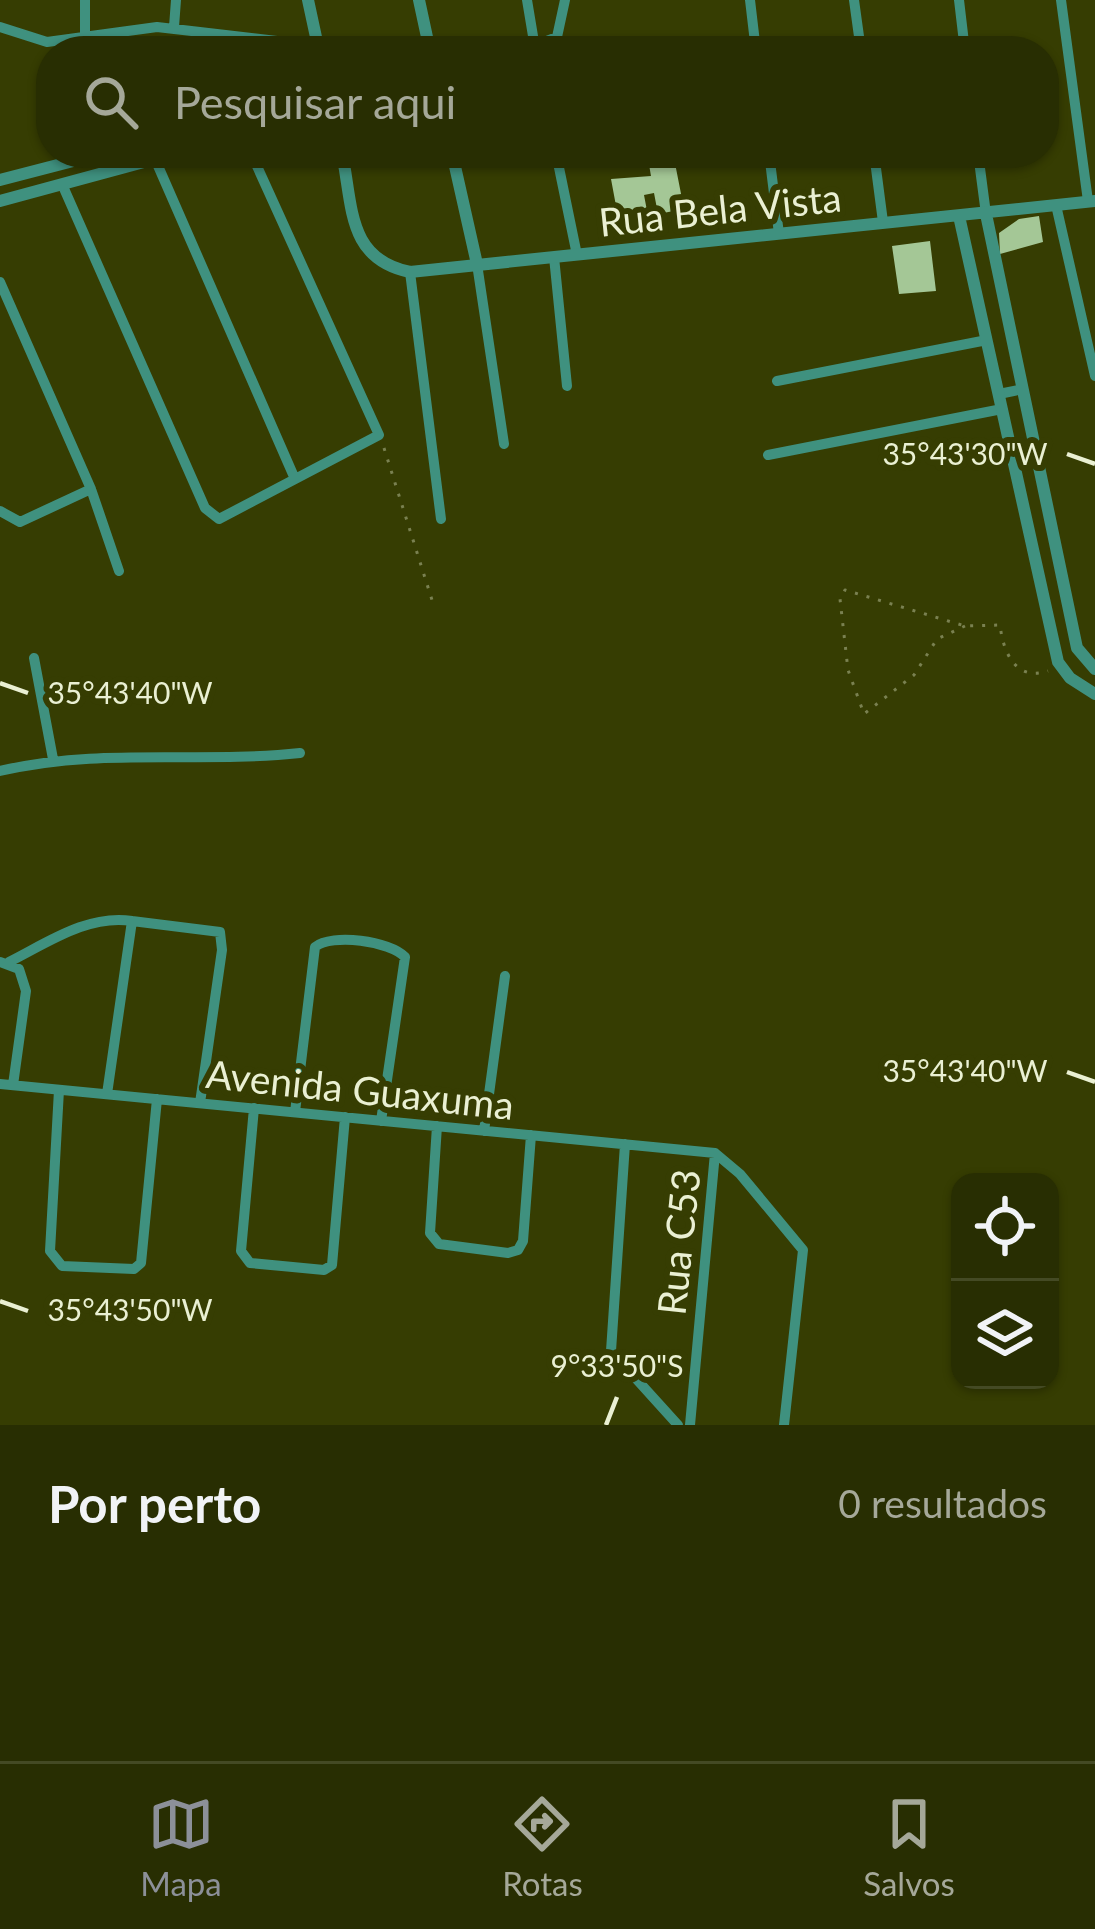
<!DOCTYPE html>
<html lang="pt">
<meta charset="utf-8">
<style>
body{margin:0;font-family:Lato,sans-serif;background:#343a11;color:#f1f3f6}
.controls{position:absolute;right:36px;bottom:36px;display:grid;overflow:hidden;border-radius:24px;box-shadow:0 3px 9px #0004}
.controls button{width:108px;height:108px;display:grid;place-items:center;padding:0;border:0;border-bottom:3px solid #444a24;background:#282e02;color:#f1f3f6;font:60px sans-serif}
.list{margin:0;padding:0;list-style:none}
h2{display:flex;justify-content:space-between;align-items:center;height:156px;margin:0;padding:0 48px;font-size:51px}
h2 small{font-size:39px;font-weight:400;color:#a5a899}
.icon{flex:none;width:66px;height:66px;fill:none;stroke:currentColor;stroke-width:2;stroke-linecap:round;stroke-linejoin:round}
.map{position:relative;flex:none;width:1095px;height:1425px;overflow:hidden}
.search{position:absolute;background:#282e02;box-shadow:0 3px 9px #0004;left:36px;right:36px;top:36px;height:132px;display:flex;align-items:center;gap:30px;box-sizing:border-box;padding:0 42px;border-radius:48px;color:#a5a899;font-size:45px}
.sheet{height:336px;background:#282e02}
nav{display:flex;justify-content:space-around;align-items:center;box-sizing:border-box;height:168px;border-top:3px solid #444a24;background:#282e02;font-size:33px;color:#a5a899}
nav a{display:grid;justify-items:center;gap:6px}
nav .on{color:#8c9099}
.map>svg:first-child{display:block}
.building{fill:#a4c796}
.lines{fill:none;stroke-linecap:round;stroke-linejoin:round}
.path{stroke:#7a8151;stroke-width:3;stroke-dasharray:3 9;stroke-linecap:butt}
.minor{stroke:#3f917f;stroke-width:10}
.tertiary{stroke:#3f917f;stroke-width:12}
.ticks{fill:none;stroke:#eaf0d3;stroke-width:4.5}
.labels{text-anchor:middle;dominant-baseline:central;stroke-width:12;stroke-linejoin:round;paint-order:stroke}
.street-label{font-size:39px;fill:#eaf0d3;stroke:#363d02}
.ticks-label{font-size:30px;text-anchor:middle;fill:#eaf0d3;stroke:#363d02;stroke-width:12;stroke-linejoin:round;paint-order:stroke}
</style>
<div class="map">
<svg width="1095" height="1425" viewBox="0 0 1095 1425">
<rect width="100%" height="100%" fill="#363d02"/>
<path class="building" d="M 647,153 L 673,153 L 684,209 L 658,214 L 654,193 L 644,195 L 648,216 L 619,222 L 611,179 L 651,176 Z
M 1039,216 L 1043,242 L 1000,254 L 999,233 L 1019,219 Z
M 930,241 L 936,291 L 899,294 L 892,246 Z"/>
<g class="lines">
<path class="path" d="M 384,448 L 432,600
M 965,626 L 937,639 L 914,675 L 864,714 L 848,670 L 840,599 L 845,590 L 965,626 L 1000,625 C 1003,651 1015,682 1048,671"/>
<path class="minor" d="M 527,0 L 535,48
M 750,0 L 756,51
M 854,0 L 861,51
M 959,0 L 965,51
M 1061,0 L 1088,201
M 0,27 L 47,42 L 157,27 L 294,43 L 312,51
M 174,27 L 176,0
M 85,37 L 85,0
M 534,46 L 557,37 L 565,0
M 556,153 L 577,255
M 769,153 L 779,234
M 874,153 L 883,222
M 978,153 L 986,214
M 155,159 L 295,479
M 62,184 L 205,508 L 219,519 L 379,435 L 251,153
M 1056,205 L 1095,376
M 554,257 L 567,386
M 477,264 L 504,444
M 410,272 L 441,519
M 0,282 L 91,489 L 20,522 L 0,511
M 777,381 L 987,340
M 999,394 L 1023,389
M 768,455 L 1002,409
M 91,489 L 119,571
M 34,658 L 53,759
M 0,771 C 102,747 197,764 300,753
M 0,962 L 19,969 L 26,991 L 13,1085
M 9,962 C 47,943 88,914 132,921
M 0,1084 L 715,1153
M 59,1090 L 50,1251 L 62,1266 L 134,1269 L 141,1263 L 157,1099
M 107,1094 L 132,921 L 220,932 L 222,950 L 200,1103
M 254,1108 L 241,1251 L 250,1263 L 324,1270 L 332,1265 L 345,1117
M 295,1112 L 315,947 C 332,933 390,941 405,957 L 381,1121
M 437,1126 L 430,1233 L 439,1244 L 508,1253 L 518,1250 L 523,1241 L 531,1135
M 484,1131 L 505,976
M 625,1144 L 611,1351 L 678,1425
M 715,1153 L 740,1174 L 803,1250 L 784,1425
M 690,1425 L 715,1153"/>
<path class="tertiary" d="M 308,0 L 319,51
M 419,0 L 430,51
M 342,153 C 353,207 347,259 410,272 L 1095,201
M 452,153 L 477,264
M 0,180 L 104,153
M 0,201 L 177,153
M 986,214 L 1077,648 L 1095,669
M 959,216 L 1058,662 L 1070,678 L 1095,694"/>
</g>
<path class="ticks" d="M 1067,454 L 1095,464M 0,683 L 28,693M 1067,1072 L 1095,1082M 0,1301 L 28,1311M 606,1425 L 617,1397"/>
<g class="labels">
<g class="street-label">
<text transform="translate(720 209) rotate(-6)">Rua Bela Vista</text>
<text transform="translate(360 1089) rotate(6)">Avenida Guaxuma</text>
<text transform="translate(678 1242) rotate(-84)">Rua C53</text>
</g>
</g>
<g class="ticks-label">
<text x="965" y="465">35°43'30"W</text>
<text x="130" y="704">35°43'40"W</text>
<text x="965" y="1082">35°43'40"W</text>
<text x="130" y="1321">35°43'50"W</text>
<text x="617" y="1377">9°33'50"S</text>
</g>
</svg>
<div class="controls">
<button><svg class="icon" aria-label="locate" viewBox="0 0 24 24"><circle cx="12" cy="12" r="6"/><path d="M12 2v4M12 18v4M2 12h4M18 12h4"/></svg></button>
<button><svg class="icon" aria-label="layers" viewBox="0 0 24 24"><path d="M12 4l9 5-9 5-9-5zM3 14l9 5 9-5"/></svg></button>
</div>
<div class="search"><svg class="icon" aria-label="search" viewBox="0 0 24 24"><circle cx="10" cy="10" r="6"/><path d="M15 15l6 6"/></svg>Pesquisar aqui</div>
</div>
<section class="sheet">
<h2>Por perto<small>0 resultados</small></h2>
<ul class="list">
</ul>
</section>
<nav>
<a class="on"><svg class="icon" aria-label="map" viewBox="0 0 24 24"><path d="M3 6l6-2 6 2 6-2v14l-6 2-6-2-6 2zM9 4v14M15 6v14"/></svg>Mapa</a>
<a><svg class="icon" aria-label="directions" viewBox="0 0 24 24"><path d="M12 3l9 9-9 9-9-9zM9 14v-3h6M13 9l2 2-2 2"/></svg>Rotas</a>
<a><svg class="icon" aria-label="saved" viewBox="0 0 24 24"><path d="M7 4h10v16l-5-4-5 4z"/></svg>Salvos</a>
</nav>
